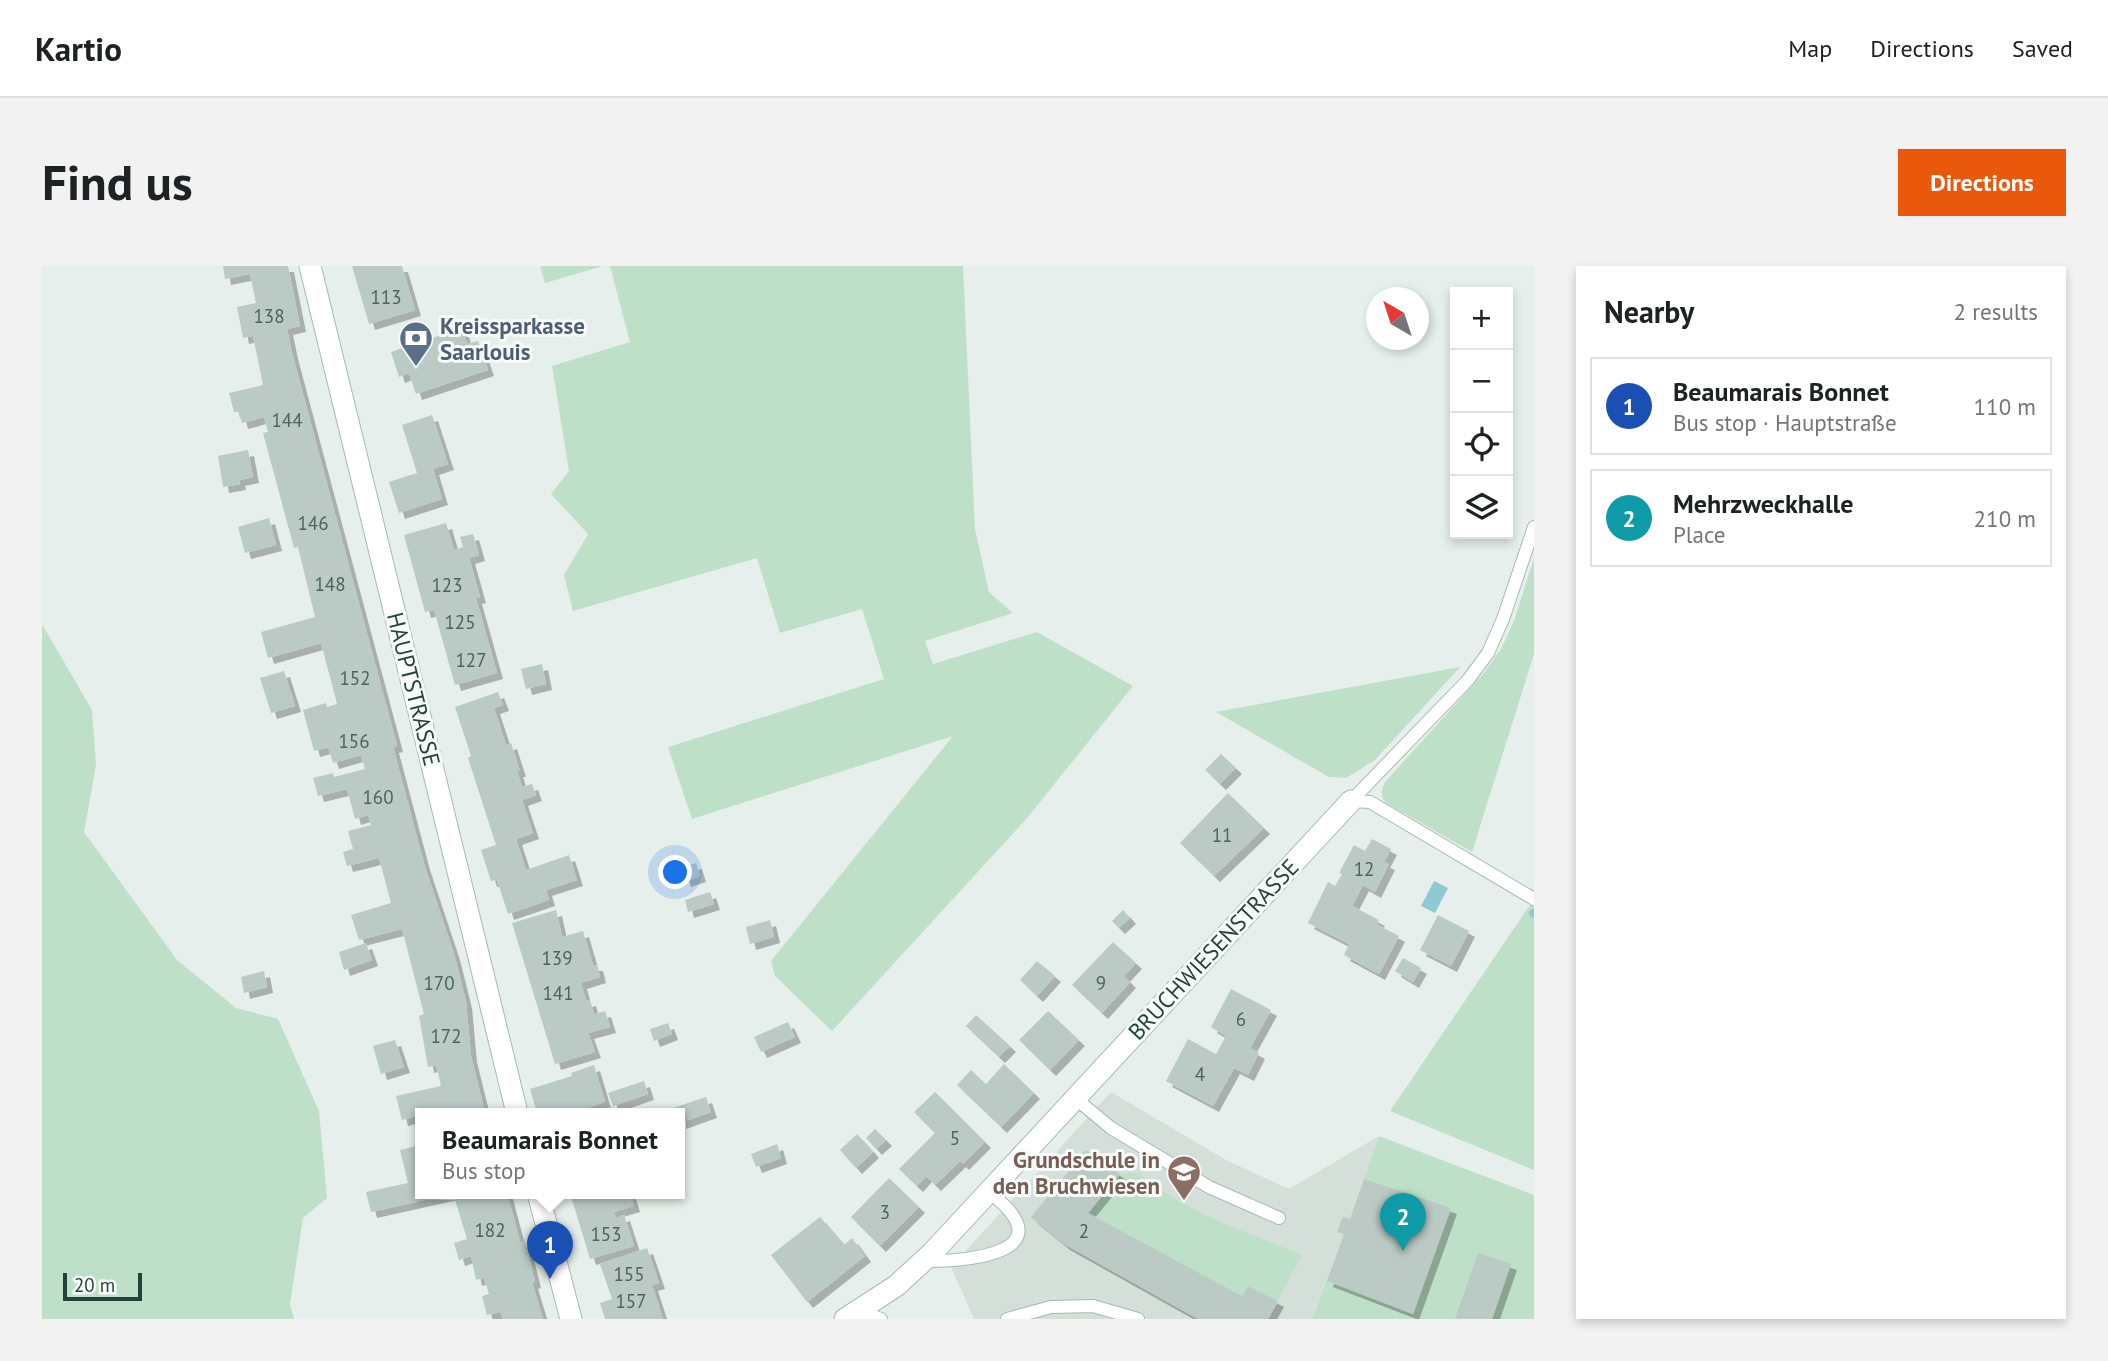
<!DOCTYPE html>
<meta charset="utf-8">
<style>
body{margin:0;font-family:"PT Sans",sans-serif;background:#f2f2f2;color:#202124}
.controls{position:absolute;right:21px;top:21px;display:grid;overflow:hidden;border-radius:0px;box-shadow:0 4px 10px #0003}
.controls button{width:63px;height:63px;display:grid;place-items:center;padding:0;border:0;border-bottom:2px solid #e0e0e0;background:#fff;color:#202124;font:35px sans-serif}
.compass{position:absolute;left:1324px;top:21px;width:63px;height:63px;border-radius:50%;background:#fff;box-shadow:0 4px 10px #0003;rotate:321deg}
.scale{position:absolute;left:21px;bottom:18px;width:79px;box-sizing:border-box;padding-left:7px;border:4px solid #24423a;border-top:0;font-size:19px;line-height:24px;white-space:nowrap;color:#24423a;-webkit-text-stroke:5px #f7fbf9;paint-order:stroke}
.you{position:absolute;left:634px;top:607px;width:24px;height:24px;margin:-18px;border:5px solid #fff;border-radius:50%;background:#1a73e8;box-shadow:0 0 0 10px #1a73e833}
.badge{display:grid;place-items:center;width:46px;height:46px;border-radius:50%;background:#ea580c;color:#fff;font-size:23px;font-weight:700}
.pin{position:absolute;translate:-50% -58px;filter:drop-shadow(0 2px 4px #0008)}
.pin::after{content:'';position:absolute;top:37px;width:24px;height:21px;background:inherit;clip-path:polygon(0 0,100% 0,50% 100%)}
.popup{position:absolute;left:373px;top:842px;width:270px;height:91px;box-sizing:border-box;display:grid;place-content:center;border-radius:0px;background:#fff;filter:drop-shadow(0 2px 5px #0005);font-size:23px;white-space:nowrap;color:#757577}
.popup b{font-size:26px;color:#202124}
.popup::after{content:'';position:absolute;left:50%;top:100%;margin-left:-14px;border:14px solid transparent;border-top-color:#fff}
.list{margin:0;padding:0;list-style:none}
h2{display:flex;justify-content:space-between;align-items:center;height:91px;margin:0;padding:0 28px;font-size:30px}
h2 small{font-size:23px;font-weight:400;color:#757577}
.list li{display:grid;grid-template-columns:46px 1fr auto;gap:21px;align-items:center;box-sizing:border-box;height:98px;margin:0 14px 14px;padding:0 14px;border:2px solid #e0e0e0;border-radius:0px}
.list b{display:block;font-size:26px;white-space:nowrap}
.list p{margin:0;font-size:23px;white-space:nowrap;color:#757577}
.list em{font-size:23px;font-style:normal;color:#757577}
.icon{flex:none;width:38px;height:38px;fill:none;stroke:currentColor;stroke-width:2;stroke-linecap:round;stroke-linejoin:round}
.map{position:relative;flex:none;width:1492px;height:1053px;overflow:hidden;border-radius:0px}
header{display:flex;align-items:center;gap:42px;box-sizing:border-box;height:98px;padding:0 35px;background:#fff;border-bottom:2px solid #e0e0e0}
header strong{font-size:33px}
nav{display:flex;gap:38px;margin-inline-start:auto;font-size:24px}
.intro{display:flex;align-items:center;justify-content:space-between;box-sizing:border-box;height:168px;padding:0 42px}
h1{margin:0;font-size:49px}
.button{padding:18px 32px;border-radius:0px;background:#ea580c;color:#fff;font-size:24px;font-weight:700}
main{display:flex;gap:42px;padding:0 42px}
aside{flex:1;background:#fff;border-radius:0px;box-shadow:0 4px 10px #0003}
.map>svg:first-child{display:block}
.built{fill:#d4dfda}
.green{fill:#bfe0c8}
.water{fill:#8ec9d4}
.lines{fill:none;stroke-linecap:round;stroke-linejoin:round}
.stream{stroke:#8ec9d4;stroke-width:8}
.building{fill:#bbcac4;filter:url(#shadow)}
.lane-casing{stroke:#a8b8b2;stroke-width:14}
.street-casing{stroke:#a8b8b2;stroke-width:23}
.lane{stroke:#fff;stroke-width:12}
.street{stroke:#fff;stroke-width:21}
.labels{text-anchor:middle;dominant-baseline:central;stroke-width:6;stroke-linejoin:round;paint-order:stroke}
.number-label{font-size:19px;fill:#4a645c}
.service-label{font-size:23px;font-weight:bold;fill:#4e5e75;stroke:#f7fbf9;text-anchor:start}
.street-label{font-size:23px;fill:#24423a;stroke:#f7fbf9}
.education-label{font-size:23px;font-weight:bold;fill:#785e54;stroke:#f7fbf9;text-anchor:end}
</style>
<header>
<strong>Kartio</strong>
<nav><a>Map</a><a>Directions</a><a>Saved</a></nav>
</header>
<div class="intro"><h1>Find us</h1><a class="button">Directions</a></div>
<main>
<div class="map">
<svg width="1492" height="1053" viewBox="0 0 1492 1053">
<defs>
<filter id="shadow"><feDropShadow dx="6" dy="6" stdDeviation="0" flood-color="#0004"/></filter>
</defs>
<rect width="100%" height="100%" fill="#e6efeb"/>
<path class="built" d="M 1069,826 L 1184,894 L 1247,923 L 1337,870 L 1308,953 L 1296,966 L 1302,968 L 1270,1053 L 932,1053 L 909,1001 Z"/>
<path class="green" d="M 498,0 L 561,0 L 503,17 Z
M 568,0 L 921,0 L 933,263 L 947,326 L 971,347 L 883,375 L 891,398 L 995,366 L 1091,420 L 986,551 L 790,765 L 733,710 L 729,695 L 911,470 L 650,553 L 626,481 L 842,413 L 820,343 L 738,367 L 715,292 L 531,345 L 522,309 L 546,268 L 509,228 L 527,205 L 510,100 L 588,76 Z
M 1492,292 L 1492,388 L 1430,586 L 1344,537 C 1338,529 1339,525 1343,516 L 1441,408 L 1459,383 L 1472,355 Z
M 0,358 L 50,444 L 54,499 L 42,566 L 135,694 L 194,742 L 236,753 L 277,845 L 285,932 L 261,952 L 248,1038 L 252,1053 L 0,1053 Z
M 1418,401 L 1333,494 L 1304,512 L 1287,511 L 1174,446 Z
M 1490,636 L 1492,637 L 1492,904 L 1348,845 Z
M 1337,870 L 1492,929 L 1492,1053 L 1270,1053 L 1302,969 L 1295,966 L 1301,951 L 1308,953 Z
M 1096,907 C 1144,947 1203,965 1260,989 L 1236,1035 L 1206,1020 L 1200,1030 L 1046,947 L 1078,908 Z"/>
<path class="water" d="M 1392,615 L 1406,622 L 1393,647 L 1379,640 Z"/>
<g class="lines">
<path class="stream" d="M 1491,647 L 1492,648"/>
</g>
<path class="building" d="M 181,0 L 246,0 L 258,60 L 245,63 L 250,87 L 355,480 L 351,481 L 382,598 L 412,688 L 424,736 L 429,790 L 443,847 L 395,845 L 378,847 L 378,849 L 360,854 L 354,830 L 399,820 L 394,799 L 386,801 L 377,750 L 382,748 L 360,663 L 317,674 L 309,649 L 349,637 L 337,592 L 305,600 L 301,586 L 311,583 L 306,565 L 329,559 L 326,549 L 313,553 L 305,523 L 276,530 L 271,512 L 291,507 L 292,511 L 323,503 L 319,489 L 291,497 L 286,481 L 272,485 L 261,444 L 284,437 L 285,441 L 295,438 L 279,377 L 226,392 L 219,366 L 273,351 L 256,281 L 252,282 L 221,167 L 226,166 L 222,151 L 200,157 L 197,146 L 192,146 L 187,127 L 221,119 L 211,70 L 201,72 L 195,41 L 214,37 L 208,8 L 183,13 Z
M 310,0 L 360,0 L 373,44 L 327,58 Z
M 420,62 L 425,78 L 436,75 L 446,104 L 374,128 L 367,107 L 357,111 L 349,86 Z
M 390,149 L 406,198 L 391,203 L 400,233 L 357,247 L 347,216 L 375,207 L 360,159 Z
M 206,184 L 211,211 L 197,214 L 198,218 L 181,221 L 176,190 Z
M 227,252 L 234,279 L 203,287 L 196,261 Z
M 404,257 L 412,284 L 421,281 L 418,271 L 431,268 L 437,289 L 427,292 L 438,331 L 434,332 L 455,407 L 413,419 L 392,344 L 383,346 L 362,269 Z
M 500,398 L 504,418 L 484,423 L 479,403 Z
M 242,405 L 253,440 L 229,447 L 218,412 Z
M 456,426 L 461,439 L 452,442 L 464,479 L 469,477 L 478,505 L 475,505 L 480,521 L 490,518 L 494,529 L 480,534 L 491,567 L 474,573 L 484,604 L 527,589 L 535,614 L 504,624 L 507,634 L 466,648 L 455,614 L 449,615 L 439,584 L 454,579 L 426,492 L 429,490 L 413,441 Z
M 1179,488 L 1194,502 L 1178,518 L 1163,504 Z
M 1186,527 L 1222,562 L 1172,610 L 1138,577 Z
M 1330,573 L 1349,583 L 1342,596 L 1347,598 L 1333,626 L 1321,619 L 1310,640 L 1337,654 L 1334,658 L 1357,670 L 1337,708 L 1302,689 L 1307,678 L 1266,657 L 1286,616 L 1293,620 L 1300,608 L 1297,607 L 1312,579 L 1323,585 Z
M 654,597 L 658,610 L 643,615 L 639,602 Z
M 668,626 L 672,638 L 646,646 L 643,634 Z
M 514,644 L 520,671 L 541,665 L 551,699 L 555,699 L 558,711 L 539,717 L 544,735 L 548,734 L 552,748 L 563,745 L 568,761 L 546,767 L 553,786 L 513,798 L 470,657 Z
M 1081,644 L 1088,652 L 1077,662 L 1070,655 Z
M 1396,649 L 1427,665 L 1409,700 L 1378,684 Z
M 728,654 L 732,671 L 708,678 L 704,661 Z
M 1071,676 L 1094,697 L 1082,710 L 1088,716 L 1060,747 L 1030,719 Z
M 324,677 L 330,694 L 302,704 L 297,686 Z
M 1361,692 L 1379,702 L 1371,716 L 1353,705 Z
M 995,695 L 1013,710 L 995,730 L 978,714 Z
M 222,705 L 225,721 L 202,727 L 199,711 Z
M 1189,723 L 1229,744 L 1208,782 L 1217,787 L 1206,809 L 1192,802 L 1171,840 L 1124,815 L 1146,773 L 1174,788 L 1184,770 L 1169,761 Z
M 1006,745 L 1037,774 L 1008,804 L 977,774 Z
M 934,749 L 968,780 L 957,791 L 924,760 Z
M 746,756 L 753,771 L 719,786 L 712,771 Z
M 626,757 L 630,768 L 612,775 L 608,763 Z
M 353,774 L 362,801 L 339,808 L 331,780 Z
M 962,798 L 992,827 L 959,861 L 915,819 L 929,804 L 944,818 Z
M 552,799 L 563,836 L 539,844 L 540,847 L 495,847 L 488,823 L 530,810 L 529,807 Z
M 602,815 L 606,828 L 571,840 L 566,827 Z
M 893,826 L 943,876 L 921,898 L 918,895 L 893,919 L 884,910 L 875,920 L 857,903 L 893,867 L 872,846 Z
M 664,831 L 669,846 L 638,857 L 638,847 L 633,847 L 631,842 Z
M 569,841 L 571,847 L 554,847 L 554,846 Z
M 833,863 L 844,874 L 834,883 L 824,872 Z
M 815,868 L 831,886 L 814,902 L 798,884 Z
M 735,878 L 739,892 L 714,901 L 709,888 Z
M 378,879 L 378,927 L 410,928 L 329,946 L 324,926 L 366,917 L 358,884 Z
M 1044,884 L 1078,908 L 1046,947 L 1200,1030 L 1206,1020 L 1236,1035 L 1226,1053 L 1156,1053 L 1022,978 L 989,951 Z
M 847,912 L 877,941 L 838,980 L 809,951 Z
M 1322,913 L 1409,942 L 1371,1048 L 1285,1015 L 1302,968 L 1295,966 L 1301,951 L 1308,953 Z
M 411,927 L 465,927 L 478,976 L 483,975 L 493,1016 L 490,1017 L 501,1053 L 461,1053 L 459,1046 L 445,1049 L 440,1030 L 447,1028 L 442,1012 L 434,1014 L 429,990 L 417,994 L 412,977 L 425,973 Z
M 528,927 L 588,927 L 592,940 L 572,946 L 574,952 L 582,949 L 592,980 L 548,993 Z
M 778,951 L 802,979 L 810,972 L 823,990 L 765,1036 L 729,989 Z
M 605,982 L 617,1017 L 610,1019 L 621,1053 L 563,1053 L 558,1037 L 570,1033 L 558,998 Z
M 1436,987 L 1469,998 L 1450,1053 L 1413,1053 Z"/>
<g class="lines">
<g class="lane-casing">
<path id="lane" d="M 1309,535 L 1426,414 L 1446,387 L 1461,353 L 1492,261
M 1309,535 L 1328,536 L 1492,633
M 1033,832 L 1069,862 L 1167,921 L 1237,952
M 881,995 C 927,996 1025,986 948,927
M 817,1045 L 839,1053
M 965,1053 L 1009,1041 L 1051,1040 L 1096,1053"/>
</g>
<g class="street-casing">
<path id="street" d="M 268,0 L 475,847
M 496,927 L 529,1053
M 803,1053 L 854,1020 L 890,987 L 1309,535"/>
</g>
<use href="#lane" class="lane"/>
<use href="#street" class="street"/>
</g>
<defs>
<g id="bank-pin" transform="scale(1.75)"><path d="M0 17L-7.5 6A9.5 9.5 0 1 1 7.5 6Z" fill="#5c6f8a" stroke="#f7fbf9"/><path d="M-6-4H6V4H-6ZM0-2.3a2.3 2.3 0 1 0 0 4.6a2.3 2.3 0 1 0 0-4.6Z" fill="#fff"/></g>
<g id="school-pin" transform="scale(1.75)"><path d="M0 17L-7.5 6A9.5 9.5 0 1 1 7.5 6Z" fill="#8d6e63" stroke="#f7fbf9"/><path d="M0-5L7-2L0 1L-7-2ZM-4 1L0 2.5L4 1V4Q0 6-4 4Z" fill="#fff"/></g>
</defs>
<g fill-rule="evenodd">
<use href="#bank-pin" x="374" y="72"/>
<use href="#school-pin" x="1142" y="906"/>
</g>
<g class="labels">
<g class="number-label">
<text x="344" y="31">113</text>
<text x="227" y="50">138</text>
<text x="245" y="154">144</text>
<text x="271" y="257">146</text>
<text x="288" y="318">148</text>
<text x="405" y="319">123</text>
<text x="418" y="356">125</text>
<text x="429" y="394">127</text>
<text x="313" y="412">152</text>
<text x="312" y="475">156</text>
<text x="336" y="531">160</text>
<text x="1180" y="569">11</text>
<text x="1322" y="603">12</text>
<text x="515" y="692">139</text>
<text x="397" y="717">170</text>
<text x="1059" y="717">9</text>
<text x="516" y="727">141</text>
<text x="1199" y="753">6</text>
<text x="404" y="770">172</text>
<text x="1158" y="808">4</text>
<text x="913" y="872">5</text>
<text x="843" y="946">3</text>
<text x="448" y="964">182</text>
<text x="1042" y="965">2</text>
<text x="564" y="968">153</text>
<text x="587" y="1008">155</text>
<text x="589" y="1035">157</text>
</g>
<g class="service-label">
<text x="398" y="59">Kreissparkasse<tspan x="398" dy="26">Saarlouis</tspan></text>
</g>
<g class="street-label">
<text transform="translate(372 423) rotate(76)">HAUPTSTRASSE</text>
<text transform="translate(1171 683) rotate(-47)">BRUCHWIESENSTRASSE</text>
</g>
<g class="education-label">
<text x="1118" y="893">Grundschule in<tspan x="1118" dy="26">den Bruchwiesen</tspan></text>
</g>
</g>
</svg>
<div class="controls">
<button>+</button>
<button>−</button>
<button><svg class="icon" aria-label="locate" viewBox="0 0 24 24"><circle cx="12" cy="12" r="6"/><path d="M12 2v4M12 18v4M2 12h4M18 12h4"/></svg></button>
<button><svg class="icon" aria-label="layers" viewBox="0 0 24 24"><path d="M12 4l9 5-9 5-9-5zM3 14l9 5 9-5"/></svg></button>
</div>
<svg class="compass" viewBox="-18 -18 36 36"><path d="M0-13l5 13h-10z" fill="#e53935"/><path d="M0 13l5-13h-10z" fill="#757577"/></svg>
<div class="scale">20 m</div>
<div class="you"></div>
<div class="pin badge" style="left:508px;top:1013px;background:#1a4fb4">1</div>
<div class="popup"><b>Beaumarais Bonnet</b>Bus stop</div>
<div class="pin badge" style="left:1361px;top:985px;background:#0f9aa8">2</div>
</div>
<aside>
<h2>Nearby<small>2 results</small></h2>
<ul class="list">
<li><span class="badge" style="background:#1a4fb4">1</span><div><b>Beaumarais Bonnet</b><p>Bus stop · Hauptstraße</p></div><em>110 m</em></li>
<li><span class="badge" style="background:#0f9aa8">2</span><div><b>Mehrzweckhalle</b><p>Place</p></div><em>210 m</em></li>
</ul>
</aside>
</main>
